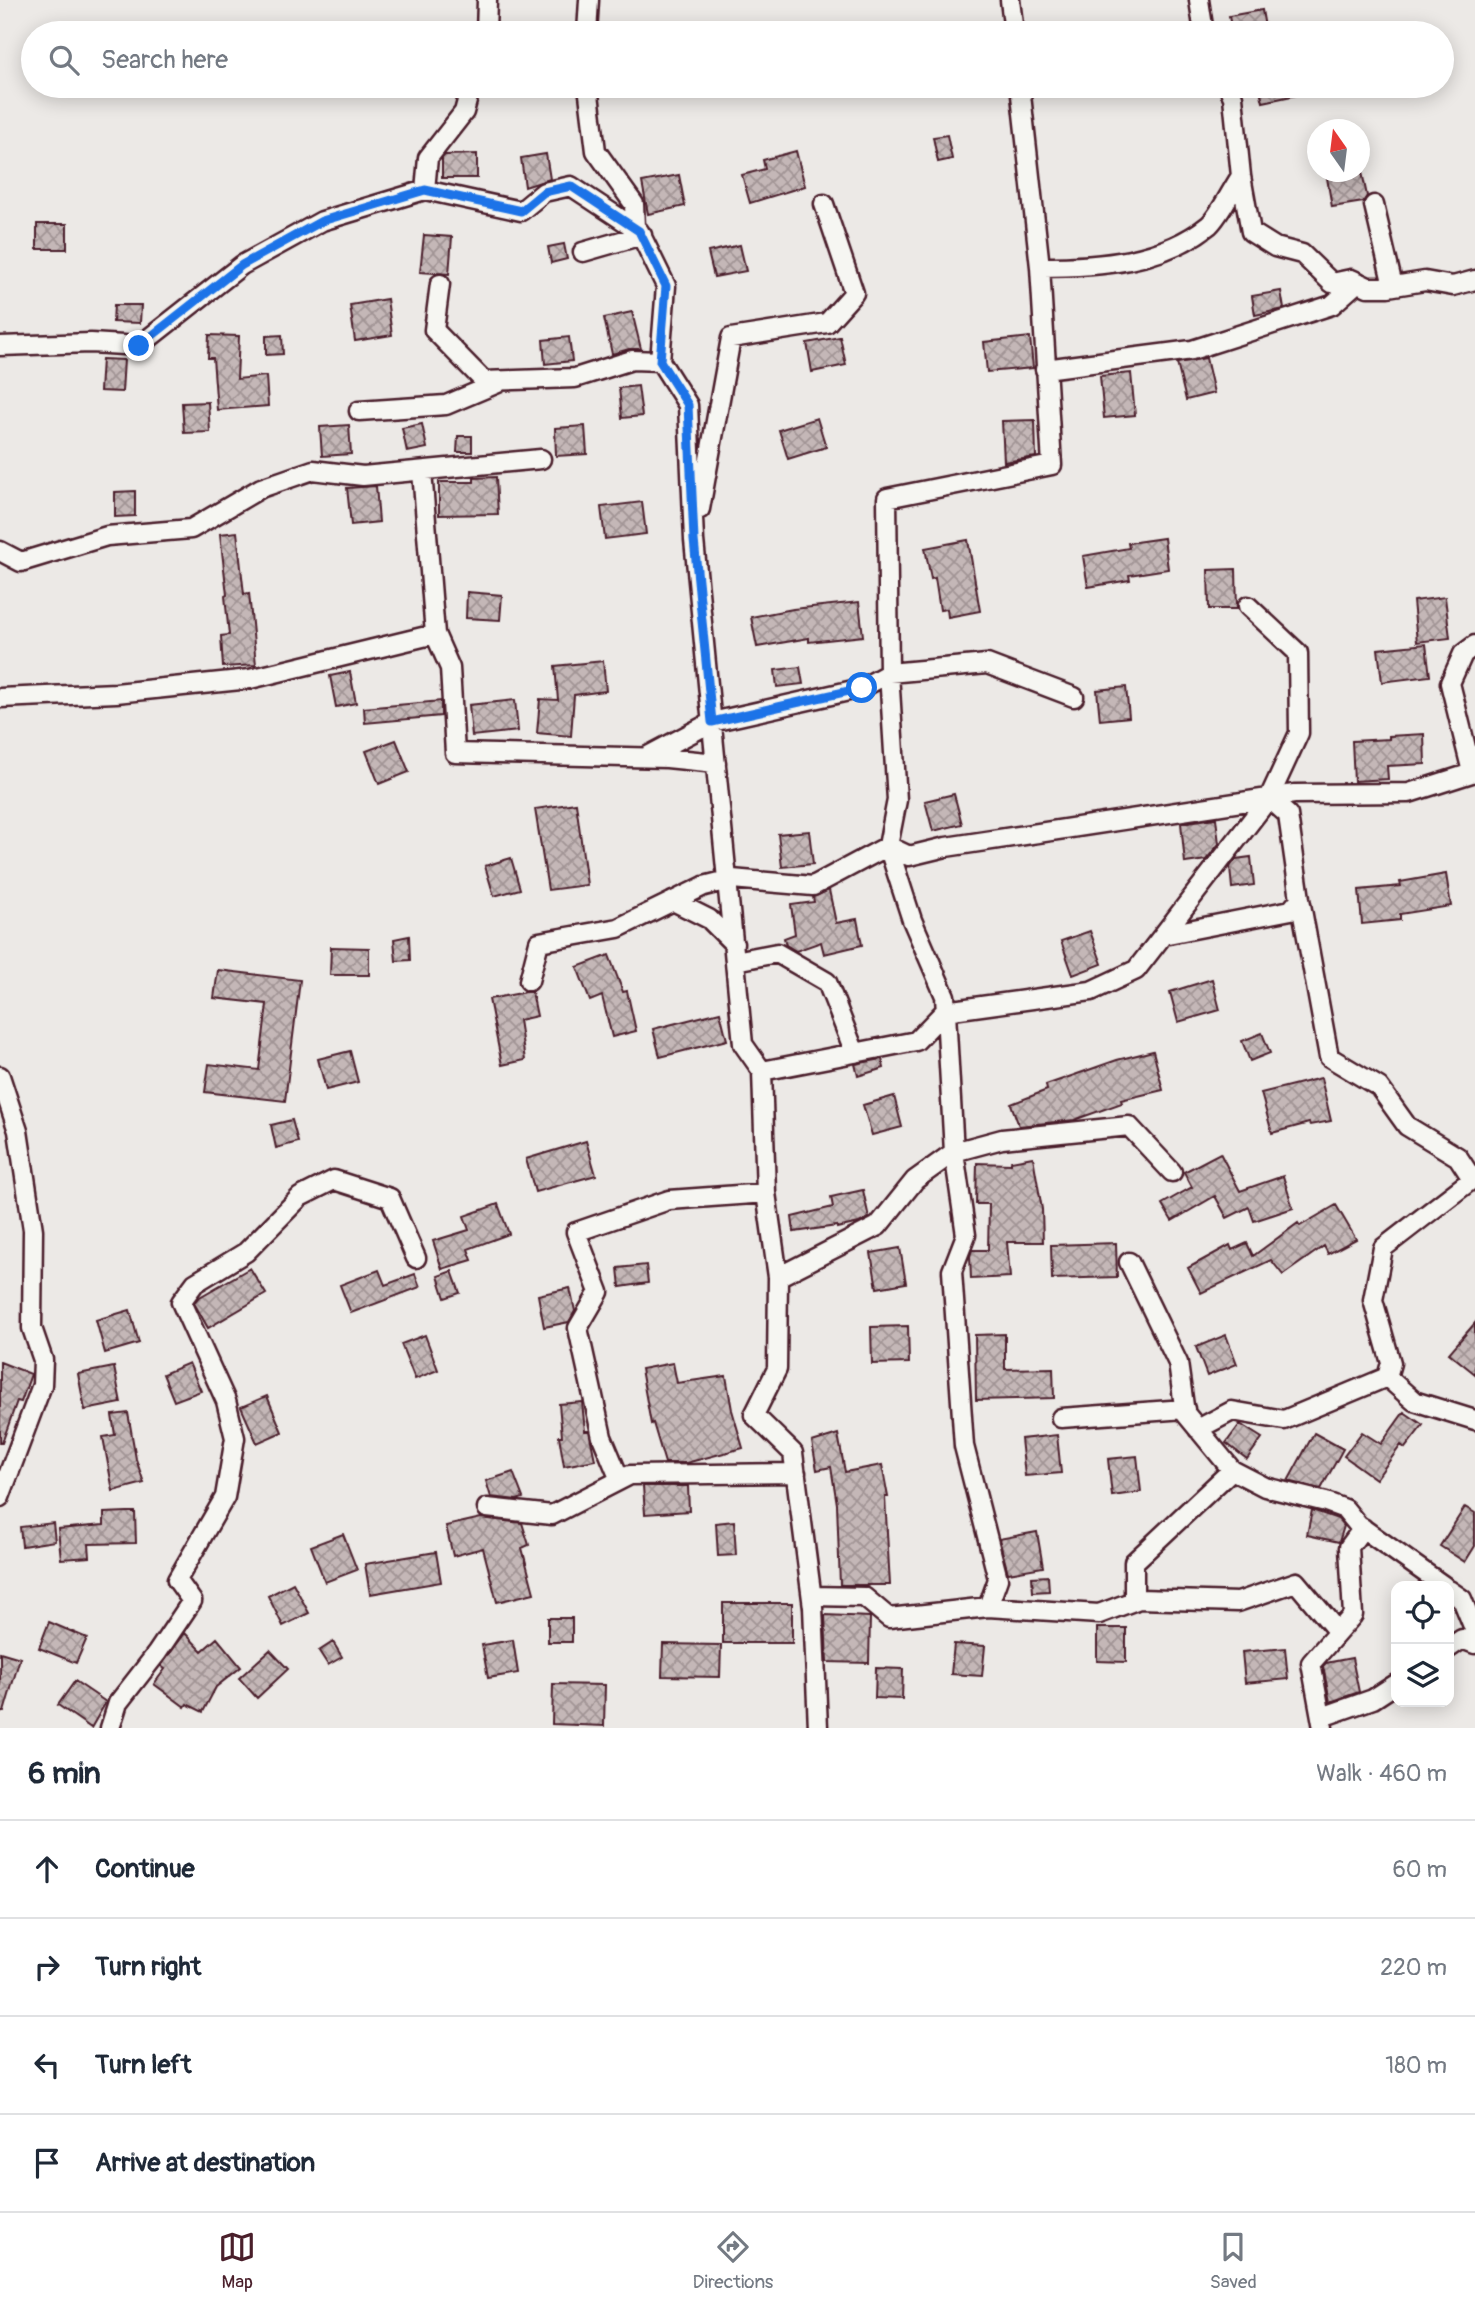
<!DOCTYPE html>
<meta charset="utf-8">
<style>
body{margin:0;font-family:Pangolin,sans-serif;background:#f2f2f3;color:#1f2937}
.controls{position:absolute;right:21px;bottom:21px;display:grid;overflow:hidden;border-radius:14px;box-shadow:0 4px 18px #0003}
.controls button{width:63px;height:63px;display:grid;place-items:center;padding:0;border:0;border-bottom:2px solid #e0e1e3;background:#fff;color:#1f2937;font:35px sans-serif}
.compass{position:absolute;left:1307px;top:119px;width:63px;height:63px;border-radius:50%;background:#fff;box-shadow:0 4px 18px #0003;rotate:346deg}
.stop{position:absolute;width:21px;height:21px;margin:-16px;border:5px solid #1a73e8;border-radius:50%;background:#fff}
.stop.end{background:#1a73e8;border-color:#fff;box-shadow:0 2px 7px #0008}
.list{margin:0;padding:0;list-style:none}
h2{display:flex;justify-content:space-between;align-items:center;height:91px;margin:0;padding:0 28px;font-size:30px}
h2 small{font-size:23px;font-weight:400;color:#747a83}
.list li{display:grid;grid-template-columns:46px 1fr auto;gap:21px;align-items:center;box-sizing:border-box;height:98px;padding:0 28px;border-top:2px solid #e0e1e3}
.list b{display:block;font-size:26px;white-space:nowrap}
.list em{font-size:23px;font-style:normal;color:#747a83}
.icon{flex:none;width:38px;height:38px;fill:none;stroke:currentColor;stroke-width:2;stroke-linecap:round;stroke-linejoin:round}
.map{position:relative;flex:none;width:1475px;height:1728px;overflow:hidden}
.search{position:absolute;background:#fff;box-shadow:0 4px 18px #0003;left:21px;right:21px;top:21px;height:77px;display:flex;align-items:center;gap:18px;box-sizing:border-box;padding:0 24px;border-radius:38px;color:#747a83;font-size:26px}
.sheet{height:483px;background:#fff}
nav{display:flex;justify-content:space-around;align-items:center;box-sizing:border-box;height:98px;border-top:2px solid #e0e1e3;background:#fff;font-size:19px;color:#747a83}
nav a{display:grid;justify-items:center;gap:4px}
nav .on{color:#4a1f2b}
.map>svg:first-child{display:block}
.building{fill:url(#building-cross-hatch);stroke:#4a1f2b;stroke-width:2}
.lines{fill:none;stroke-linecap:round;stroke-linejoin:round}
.minor-casing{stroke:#4a1f2b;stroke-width:23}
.minor{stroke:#f6f6f2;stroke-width:18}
.route{stroke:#1a73e8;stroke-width:9}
</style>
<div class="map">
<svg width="1475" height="1728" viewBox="0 0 1475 1728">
<defs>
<pattern id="building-cross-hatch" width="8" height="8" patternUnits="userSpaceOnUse" patternTransform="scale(1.75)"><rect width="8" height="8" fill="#c4b7b7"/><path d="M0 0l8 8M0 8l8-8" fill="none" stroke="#a19495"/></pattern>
</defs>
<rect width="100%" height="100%" fill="#ece9e6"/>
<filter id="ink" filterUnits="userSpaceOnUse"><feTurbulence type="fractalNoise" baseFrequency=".0143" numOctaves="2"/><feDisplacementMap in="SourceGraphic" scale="14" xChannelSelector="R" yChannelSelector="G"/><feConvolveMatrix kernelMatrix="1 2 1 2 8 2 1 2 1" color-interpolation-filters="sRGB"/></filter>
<g filter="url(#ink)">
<path class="building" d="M 1262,10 L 1266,33 L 1232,33 L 1229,16 Z
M 1259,86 L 1311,86 L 1311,92 L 1263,102 Z
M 947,135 L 952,159 L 938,162 L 933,137 Z
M 796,151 L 805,186 L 750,203 L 742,175 L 765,169 L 763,160 Z
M 477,154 L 477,178 L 442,178 L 442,158 L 445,155 Z
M 546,154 L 550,179 L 525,187 L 521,158 Z
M 1326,172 L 1362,172 L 1367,196 L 1363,202 L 1332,207 Z
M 679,175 L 685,206 L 648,214 L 642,182 Z
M 37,224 L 67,224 L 67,249 L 37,249 Z
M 424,235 L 452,237 L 449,274 L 420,272 Z
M 564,244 L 567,259 L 551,263 L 548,247 Z
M 740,245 L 746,271 L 714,277 L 708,252 Z
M 1281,291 L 1284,309 L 1255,315 L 1252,296 Z
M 387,299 L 392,335 L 355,341 L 350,305 Z
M 114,305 L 141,305 L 140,323 L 113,322 Z
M 632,312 L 641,349 L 629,349 L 612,354 L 604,318 Z
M 209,335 L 239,336 L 237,379 L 266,376 L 268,406 L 217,410 L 213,358 L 208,358 Z
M 282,335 L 283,354 L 266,355 L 266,336 Z
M 569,337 L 572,361 L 545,364 L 543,340 Z
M 840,337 L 846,365 L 812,372 L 807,343 Z
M 1030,337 L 1033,368 L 987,372 L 984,342 Z
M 1206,358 L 1214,393 L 1186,400 L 1177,363 Z
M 102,359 L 124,360 L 122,392 L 100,391 Z
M 1131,373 L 1135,415 L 1104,418 L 1100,376 Z
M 638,386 L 642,416 L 622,418 L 619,388 Z
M 208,402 L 210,432 L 184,433 L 182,403 Z
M 817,418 L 826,447 L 788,459 L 779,430 Z
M 1035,420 L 1036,457 L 1004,462 L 1002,421 Z
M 422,424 L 427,448 L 407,452 L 402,428 Z
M 349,425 L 351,454 L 322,456 L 320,427 Z
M 585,426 L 587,454 L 556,456 L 555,428 Z
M 458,436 L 472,436 L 472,452 L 457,452 Z
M 496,477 L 498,514 L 439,515 L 439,482 L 474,482 L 474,478 Z
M 376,486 L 379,522 L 351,525 L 347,488 Z
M 135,491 L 135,516 L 115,517 L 115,492 Z
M 642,502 L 646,534 L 605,539 L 601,507 Z
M 237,532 L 244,594 L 249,593 L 256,665 L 223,667 L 221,636 L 229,635 L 225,596 L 227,595 L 220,534 Z
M 1164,538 L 1168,569 L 1129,575 L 1130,580 L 1088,587 L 1083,556 L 1129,548 L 1128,543 Z
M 968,540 L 980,611 L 948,617 L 947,609 L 940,610 L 935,578 L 931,579 L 925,548 Z
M 1236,569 L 1237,609 L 1209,609 L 1208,570 Z
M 467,592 L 502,595 L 500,620 L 466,618 Z
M 1445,597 L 1450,638 L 1417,642 L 1413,601 Z
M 859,602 L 863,636 L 809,642 L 809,638 L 757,647 L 751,617 L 793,609 Z
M 1426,644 L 1430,676 L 1382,682 L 1378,649 Z
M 603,661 L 606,691 L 574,695 L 571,736 L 537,733 L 540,699 L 558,700 L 555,666 Z
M 800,667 L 803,684 L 777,687 L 775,670 Z
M 350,672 L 356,703 L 336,707 L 330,676 Z
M 1126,687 L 1129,717 L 1100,720 L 1097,690 Z
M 515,700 L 518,731 L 472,736 L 469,705 Z
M 441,701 L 441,716 L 365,723 L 364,708 Z
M 1424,734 L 1425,764 L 1387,766 L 1388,779 L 1354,781 L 1352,741 L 1389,739 L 1389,736 Z
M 396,740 L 409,772 L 379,784 L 366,751 Z
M 954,794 L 962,824 L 933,831 L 925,801 Z
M 576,803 L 587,885 L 548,890 L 535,809 Z
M 1216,818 L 1219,844 L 1206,860 L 1185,863 L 1181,823 Z
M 809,831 L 813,864 L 782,867 L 778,834 Z
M 1251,857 L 1254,885 L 1232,888 L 1230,867 L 1236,859 Z
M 511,858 L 520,889 L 494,896 L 485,866 Z
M 1446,874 L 1451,906 L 1400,914 L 1400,920 L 1362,924 L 1359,890 L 1401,886 L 1400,882 Z
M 829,890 L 836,923 L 857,919 L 862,945 L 824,954 L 821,942 L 796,951 L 786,945 L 784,938 L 795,934 L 791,905 L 814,902 L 813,897 Z
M 1090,931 L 1102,964 L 1073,975 L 1061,941 Z
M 409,936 L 410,960 L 396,961 L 394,939 Z
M 331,947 L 369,948 L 369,975 L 330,975 Z
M 609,955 L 623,992 L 627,991 L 636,1031 L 612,1037 L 602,996 L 590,1001 L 577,967 Z
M 218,970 L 300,980 L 285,1101 L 205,1092 L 209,1064 L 259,1070 L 267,1004 L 214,998 Z
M 1212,979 L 1220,1010 L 1178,1022 L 1170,992 Z
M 526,992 L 532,992 L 537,1016 L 519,1020 L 525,1060 L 502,1065 L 489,999 Z
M 720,1012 L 727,1040 L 660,1057 L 653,1029 Z
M 1262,1033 L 1270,1053 L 1250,1061 L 1242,1041 Z
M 350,1051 L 358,1082 L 326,1090 L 318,1059 Z
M 1153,1051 L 1163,1090 L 1121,1100 L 1122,1103 L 1074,1120 L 1019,1126 L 1011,1104 L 1047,1090 L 1046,1085 L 1117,1060 Z
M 882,1059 L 884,1068 L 858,1076 L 855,1064 Z
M 1321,1078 L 1331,1121 L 1310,1125 L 1309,1123 L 1272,1133 L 1261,1093 Z
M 894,1096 L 902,1127 L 872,1135 L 863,1105 Z
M 292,1120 L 298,1142 L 276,1148 L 271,1125 Z
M 586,1141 L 596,1175 L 535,1192 L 526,1159 Z
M 1220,1153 L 1240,1191 L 1283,1176 L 1293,1208 L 1254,1221 L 1249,1207 L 1227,1218 L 1215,1196 L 1172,1221 L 1162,1204 L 1192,1187 L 1184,1172 Z
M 1033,1157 L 1042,1209 L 1043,1242 L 1007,1242 L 1010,1277 L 971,1279 L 970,1256 L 972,1250 L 988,1250 L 989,1204 L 976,1204 L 977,1163 L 1011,1164 L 1011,1161 Z
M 863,1190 L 869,1218 L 859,1223 L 837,1228 L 837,1226 L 794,1232 L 792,1217 L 833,1207 L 831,1197 Z
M 498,1204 L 509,1234 L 468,1249 L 472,1260 L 442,1269 L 433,1241 L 469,1230 L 464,1216 Z
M 1336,1205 L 1356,1239 L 1328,1254 L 1324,1246 L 1283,1275 L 1271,1260 L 1201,1293 L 1188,1268 L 1230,1245 L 1232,1250 L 1247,1243 L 1253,1256 L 1298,1223 L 1300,1226 Z
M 1116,1243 L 1117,1277 L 1052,1279 L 1051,1245 Z
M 900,1248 L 906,1283 L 877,1288 L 871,1253 Z
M 646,1265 L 648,1283 L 620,1287 L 618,1268 Z
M 250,1268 L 266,1294 L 208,1328 L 194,1303 L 198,1298 Z
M 379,1270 L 385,1285 L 415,1274 L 420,1287 L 351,1313 L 340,1285 Z
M 452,1271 L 460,1293 L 445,1298 L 438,1276 Z
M 570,1288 L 575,1311 L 569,1322 L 544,1327 L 538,1295 Z
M 130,1310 L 139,1343 L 105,1353 L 96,1320 Z
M 1475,1323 L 1475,1374 L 1449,1353 Z
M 908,1326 L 909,1363 L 872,1364 L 871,1327 Z
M 1005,1334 L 1005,1369 L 1053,1368 L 1054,1398 L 976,1400 L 975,1335 Z
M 425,1335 L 438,1370 L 415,1379 L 401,1344 Z
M 1226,1335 L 1237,1364 L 1207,1376 L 1196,1347 Z
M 0,1362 L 31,1374 L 21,1402 L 17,1401 L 2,1443 L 0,1443 Z
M 189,1363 L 201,1391 L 174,1401 L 163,1374 Z
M 673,1363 L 677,1383 L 726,1376 L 732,1410 L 743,1448 L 686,1463 L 665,1463 L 653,1423 L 651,1424 L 641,1369 Z
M 114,1367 L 121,1403 L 85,1410 L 78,1374 Z
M 267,1396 L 282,1432 L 257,1443 L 241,1407 Z
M 582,1402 L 585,1431 L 589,1431 L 595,1460 L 564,1466 L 559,1436 L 562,1436 L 559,1404 Z
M 1404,1412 L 1423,1425 L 1405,1448 L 1401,1445 L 1376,1479 L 1344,1456 L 1362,1432 L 1381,1444 Z
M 128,1413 L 136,1459 L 144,1483 L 113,1491 L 103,1437 L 115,1435 L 112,1415 Z
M 1240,1424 L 1262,1438 L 1247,1459 L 1226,1443 Z
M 1314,1433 L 1343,1449 L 1321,1489 L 1288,1481 Z
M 838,1434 L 845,1472 L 882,1465 L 888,1497 L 885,1497 L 890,1585 L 840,1585 L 837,1504 L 831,1467 L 817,1470 L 812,1442 Z
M 1057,1435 L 1061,1473 L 1025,1476 L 1021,1439 Z
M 1137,1456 L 1141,1492 L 1112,1496 L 1108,1459 Z
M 513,1472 L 523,1498 L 517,1500 L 491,1497 L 486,1481 Z
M 643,1486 L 688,1486 L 689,1511 L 645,1514 Z
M 1465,1507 L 1475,1513 L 1475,1546 L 1465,1562 L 1440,1546 Z
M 1312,1510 L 1338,1519 L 1344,1526 L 1339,1542 L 1307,1535 Z
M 127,1512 L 135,1512 L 136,1543 L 89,1544 L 90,1557 L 61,1559 L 58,1529 L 104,1525 L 104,1513 Z
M 481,1518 L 522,1523 L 529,1545 L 522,1548 L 534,1593 L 497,1602 L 483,1548 L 453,1556 L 446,1526 Z
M 734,1521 L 736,1555 L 718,1556 L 716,1523 Z
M 53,1523 L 55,1541 L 22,1546 L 20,1527 Z
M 1037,1532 L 1043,1567 L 1008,1573 L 999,1539 Z
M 343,1534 L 357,1570 L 325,1582 L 311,1546 Z
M 436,1552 L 441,1582 L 370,1594 L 365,1564 Z
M 1048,1576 L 1049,1591 L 1033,1592 L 1032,1577 Z
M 293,1583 L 309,1613 L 283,1626 L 268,1596 Z
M 723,1603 L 792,1603 L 792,1643 L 723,1643 Z
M 825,1615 L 870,1617 L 869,1663 L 827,1662 Z
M 548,1618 L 572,1618 L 572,1642 L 548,1642 Z
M 49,1622 L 87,1638 L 76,1663 L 39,1648 Z
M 1097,1628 L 1126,1628 L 1126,1662 L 1097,1661 Z
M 185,1633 L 202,1651 L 217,1638 L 241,1667 L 216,1687 L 203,1712 L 187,1704 L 185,1707 L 154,1684 L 165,1669 L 161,1666 Z
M 513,1640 L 518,1673 L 488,1678 L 482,1645 Z
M 333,1642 L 342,1657 L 328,1665 L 319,1651 Z
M 663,1644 L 721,1645 L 720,1677 L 662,1676 Z
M 954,1644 L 985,1646 L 982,1676 L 951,1674 Z
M 1285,1648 L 1288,1679 L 1245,1683 L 1242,1652 Z
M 270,1650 L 288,1669 L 257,1698 L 239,1678 Z
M 0,1652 L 20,1658 L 4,1712 L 0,1712 Z
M 1352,1658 L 1359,1692 L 1330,1702 L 1323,1666 L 1326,1663 Z
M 876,1668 L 903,1669 L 902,1699 L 875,1698 Z
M 75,1681 L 106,1702 L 91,1728 L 58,1705 Z
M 553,1684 L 605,1685 L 604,1726 L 552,1724 Z"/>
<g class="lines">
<g class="minor-casing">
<path id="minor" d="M 1010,0 L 1014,33
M 1199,0 L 1204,33
M 486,33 L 487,0
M 587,33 L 589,0
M 588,86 L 596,151 L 634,204 L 635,227
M 1228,86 L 1233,97 L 1241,176 L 1251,232 L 1275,247 L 1302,254 L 1332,283 L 1351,279 L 1368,287 L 1388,287 L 1425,281 L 1453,286 L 1475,280
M 425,190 L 428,158 L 464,112 L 471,86
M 1374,205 L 1393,286
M 583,252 L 642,235
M 1040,267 C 1098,267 1162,263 1209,225 C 1220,215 1232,189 1241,176
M 440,284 L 434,330 L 484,381 L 575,378 L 632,360 L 660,361
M 0,346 L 91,343 L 139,346 L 242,265 L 322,221 L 425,190 L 521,211 L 544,192 L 571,186 L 639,231 L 666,286 L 660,361 L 688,405 L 694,540 L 743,1044 L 762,1071 L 766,1193 L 778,1277 L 777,1369 L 754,1415 L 793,1453 L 813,1607 L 818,1728
M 1045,369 L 1192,350 L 1332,305 L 1358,282
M 359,411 L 446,405 L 498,383
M 422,471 L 435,634 L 450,668 L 455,753 L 667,758 L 716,763
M 700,509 L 731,338 L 827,323 L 854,293 L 824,204
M 0,551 L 21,562 L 107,536 L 191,529 L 261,488 L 313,470 L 363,476 L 541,459
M 0,698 L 116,693 L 250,679 L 435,634
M 648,756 L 712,722 L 862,688 L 889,673 L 987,664 L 1074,697
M 1472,772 L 1450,683 L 1463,654 L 1475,645
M 1269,798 L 1288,815 L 1300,899 L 1329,1057 L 1379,1087 L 1407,1126 L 1458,1157 L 1473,1180
M 673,901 L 709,919 L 734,944
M 1163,935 L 1291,910 L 1300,899
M 735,961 L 777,953 L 827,982 L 855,1053
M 529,981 L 539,942 L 618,928 L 704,886 L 732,879 L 813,886 L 888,846 L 909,856 L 946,847 L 1294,794 L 1409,793 L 1475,772
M 762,1071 L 916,1041 L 945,1011 L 1091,991 L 1136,970 L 1269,798 L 1299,733 L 1298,653 L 1248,606
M 0,1076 L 18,1131 L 33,1230 L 32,1328 L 43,1360 L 42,1385 L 0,1497
M 1129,1262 L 1178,1363 L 1185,1413 L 1232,1470 L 1265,1487 L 1326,1502 L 1345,1509 L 1358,1525 L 1444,1586
M 778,1277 L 878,1226 L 915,1180 L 954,1152 L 1002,1139 L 1129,1126 L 1172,1172
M 1387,1377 L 1391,1363 L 1373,1300 L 1383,1248 L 1475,1177
M 1061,1418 L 1185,1409
M 1198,1429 L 1232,1411 L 1284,1420 L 1387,1377 L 1414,1401 L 1475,1420
M 620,1480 L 602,1437 L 578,1328 L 599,1292 L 576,1232 L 669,1200 L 766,1193
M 487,1508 L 552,1515 L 630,1475 L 796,1473
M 1449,1590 L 1462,1599 L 1475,1631
M 812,1596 L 864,1597 L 889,1618 L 988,1607 L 1099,1614 L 1139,1599 L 1238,1602 L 1296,1582 L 1338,1632
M 1134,1601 L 1134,1562 L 1232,1470
M 988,1607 L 998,1579 L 964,1446 L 952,1271 L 966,1235 L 954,1152 L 945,996 L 912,920 L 888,846 L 897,800 L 889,673 L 887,498 L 1052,465 L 1040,267 L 1020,86
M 1449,1648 L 1462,1639 L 1475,1644
M 1322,1717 L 1373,1699 L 1396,1684
M 110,1728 L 118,1703 L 157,1653 L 192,1601 L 177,1580 L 225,1497 L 235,1438 L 226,1401 L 181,1302 L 195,1283 L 246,1252 L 300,1197 L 334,1180 L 390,1198 L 416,1258
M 1323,1728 L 1311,1663 L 1353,1615 L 1349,1547 L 1363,1528"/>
</g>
<use href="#minor" class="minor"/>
</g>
</g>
<g class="lines" filter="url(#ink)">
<path class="route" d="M 139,346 L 242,265 L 322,221 L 425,190 L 521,211 L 544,192 L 571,186 L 639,231 L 666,286 L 660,361 L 688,405 L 694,540 L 712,722 L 862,688"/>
</g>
</svg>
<div class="controls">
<button><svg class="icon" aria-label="locate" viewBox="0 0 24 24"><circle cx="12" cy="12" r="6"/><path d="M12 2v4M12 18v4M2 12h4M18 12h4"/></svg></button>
<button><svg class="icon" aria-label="layers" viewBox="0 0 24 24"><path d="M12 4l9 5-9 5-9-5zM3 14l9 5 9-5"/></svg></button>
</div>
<svg class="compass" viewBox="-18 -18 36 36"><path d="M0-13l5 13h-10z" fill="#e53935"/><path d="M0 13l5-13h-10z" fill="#747a83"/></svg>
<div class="stop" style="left:862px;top:688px"></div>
<div class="stop end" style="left:139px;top:346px"></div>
<div class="search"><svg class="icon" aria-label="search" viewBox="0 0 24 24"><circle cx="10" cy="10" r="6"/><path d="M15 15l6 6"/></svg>Search here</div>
</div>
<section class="sheet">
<h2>6 min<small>Walk · 460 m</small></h2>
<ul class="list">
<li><svg class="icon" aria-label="ahead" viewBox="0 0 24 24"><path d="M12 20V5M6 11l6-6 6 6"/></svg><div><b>Continue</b></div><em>60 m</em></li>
<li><svg class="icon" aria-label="right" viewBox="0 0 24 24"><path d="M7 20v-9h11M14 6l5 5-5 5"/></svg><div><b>Turn right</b></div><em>220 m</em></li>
<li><svg class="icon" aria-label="left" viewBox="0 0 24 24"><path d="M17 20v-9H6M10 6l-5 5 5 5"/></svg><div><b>Turn left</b></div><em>180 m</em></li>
<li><svg class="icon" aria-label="arrive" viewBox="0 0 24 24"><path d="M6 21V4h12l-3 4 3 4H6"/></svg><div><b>Arrive at destination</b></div></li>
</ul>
</section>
<nav>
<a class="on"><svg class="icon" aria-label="map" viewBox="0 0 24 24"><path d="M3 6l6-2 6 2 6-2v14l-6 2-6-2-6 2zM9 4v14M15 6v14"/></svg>Map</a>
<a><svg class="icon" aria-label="directions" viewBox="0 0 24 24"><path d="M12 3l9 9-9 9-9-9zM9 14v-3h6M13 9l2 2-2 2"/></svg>Directions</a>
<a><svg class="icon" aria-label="saved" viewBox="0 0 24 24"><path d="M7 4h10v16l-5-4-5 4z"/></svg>Saved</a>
</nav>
